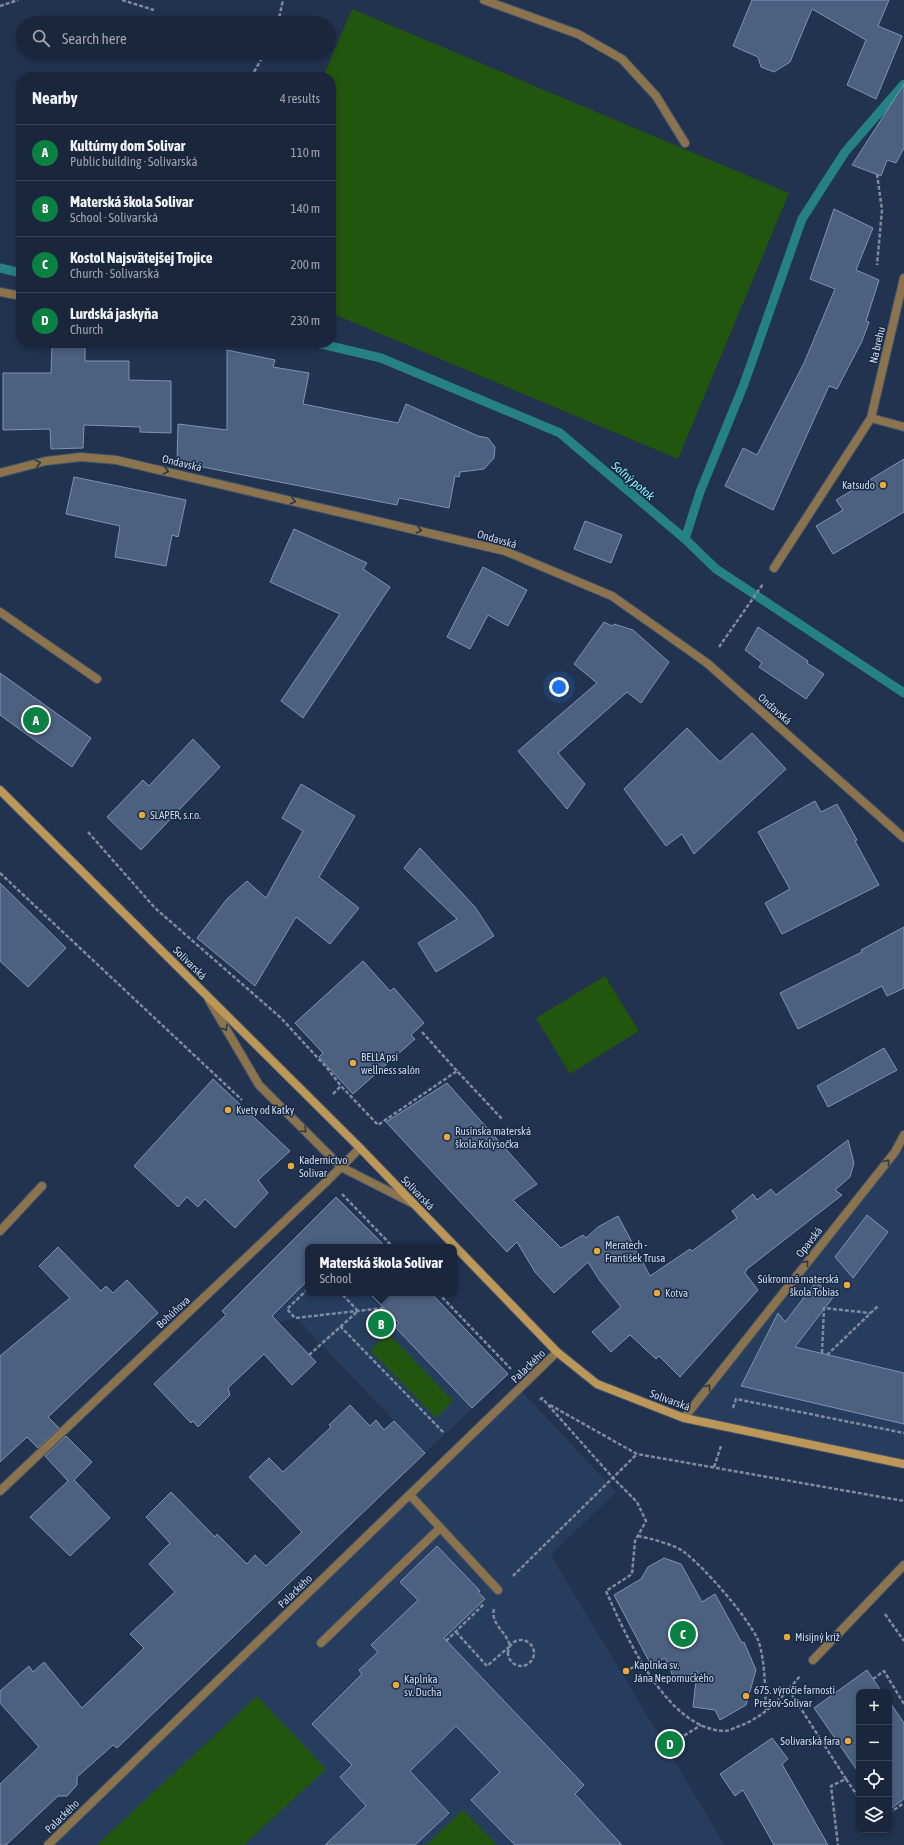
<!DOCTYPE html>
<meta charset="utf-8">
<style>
body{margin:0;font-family:"Asap Condensed",sans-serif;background:#222e42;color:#f1f3f6}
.controls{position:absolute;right:12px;bottom:12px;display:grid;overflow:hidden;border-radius:8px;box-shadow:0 2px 6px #0003}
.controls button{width:36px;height:36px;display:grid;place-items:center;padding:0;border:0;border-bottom:1px solid #374355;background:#19263b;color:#f1f3f6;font:20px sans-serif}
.you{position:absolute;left:559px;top:687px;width:14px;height:14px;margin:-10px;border:3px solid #fff;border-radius:50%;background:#1a73e8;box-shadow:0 0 0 6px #1a73e833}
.badge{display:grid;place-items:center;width:26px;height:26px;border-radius:50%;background:#0b8043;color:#fff;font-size:13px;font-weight:700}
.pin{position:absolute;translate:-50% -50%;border:2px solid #fff;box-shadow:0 1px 4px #0006}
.popup{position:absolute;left:305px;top:1244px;width:152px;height:52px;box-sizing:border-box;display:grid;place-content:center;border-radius:8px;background:#19263b;filter:drop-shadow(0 1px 3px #0005);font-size:13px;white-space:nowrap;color:#9fa5af}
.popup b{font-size:15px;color:#f1f3f6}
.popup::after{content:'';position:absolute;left:50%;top:100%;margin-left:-8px;border:8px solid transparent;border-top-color:#19263b}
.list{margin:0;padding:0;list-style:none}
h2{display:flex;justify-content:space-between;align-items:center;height:52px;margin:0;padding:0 16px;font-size:17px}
h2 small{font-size:13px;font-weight:400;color:#9fa5af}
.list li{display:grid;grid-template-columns:26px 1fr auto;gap:12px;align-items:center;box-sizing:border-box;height:56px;padding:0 16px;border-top:1px solid #374355}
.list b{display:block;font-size:15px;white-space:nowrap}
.list p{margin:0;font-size:13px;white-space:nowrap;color:#9fa5af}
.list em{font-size:13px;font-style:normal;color:#9fa5af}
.icon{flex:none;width:22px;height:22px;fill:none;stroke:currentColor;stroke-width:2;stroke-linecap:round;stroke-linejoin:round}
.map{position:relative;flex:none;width:904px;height:1845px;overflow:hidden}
.search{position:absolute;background:#19263b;box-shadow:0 2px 6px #0003;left:16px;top:16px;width:320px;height:44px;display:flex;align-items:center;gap:10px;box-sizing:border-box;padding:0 14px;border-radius:22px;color:#9fa5af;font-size:15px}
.panel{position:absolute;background:#19263b;box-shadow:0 2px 6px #0003;left:16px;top:72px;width:320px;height:276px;border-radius:16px}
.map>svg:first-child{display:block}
.built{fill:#273d5e}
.green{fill:#22550d}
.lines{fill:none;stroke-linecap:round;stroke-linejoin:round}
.stream{stroke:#268184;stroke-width:9}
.building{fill:#4c607f;stroke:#7e94b5}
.lane-casing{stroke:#40516b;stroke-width:10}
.street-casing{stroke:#40516b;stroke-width:10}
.secondary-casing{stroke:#40516b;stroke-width:10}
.path{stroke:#7c8ba1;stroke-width:2.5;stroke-dasharray:4 2;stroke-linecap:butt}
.lane{stroke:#8b734d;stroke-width:8}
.street{stroke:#8b734d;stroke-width:8}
.secondary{stroke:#bd9758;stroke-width:8}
.oneway{stroke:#2e3846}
.poi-dot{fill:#e9ab38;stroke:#172944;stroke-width:1.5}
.labels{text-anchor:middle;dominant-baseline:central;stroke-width:3;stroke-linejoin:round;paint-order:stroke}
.street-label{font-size:11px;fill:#ccd8ea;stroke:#172944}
.poi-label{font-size:11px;fill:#ccd8ea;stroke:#172944;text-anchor:start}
.water-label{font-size:12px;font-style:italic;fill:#8bf8fb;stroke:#172944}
</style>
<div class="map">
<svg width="904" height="1845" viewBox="0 0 904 1845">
<rect width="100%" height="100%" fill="#21334f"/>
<path class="built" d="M 904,1135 L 904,1464 L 684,1418 Z
M 336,1197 L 386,1247 L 308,1247 L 308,1293 L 431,1293 L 508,1374 L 425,1453 L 296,1318 L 278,1322 L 275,1326 L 241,1291 Z
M 516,1385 L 616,1492 L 551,1555 L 725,1845 L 43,1845 Z"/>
<path class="green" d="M 352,9 L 789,193 L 678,459 L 331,313 L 331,77 L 323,77 Z
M 605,976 L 639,1031 L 570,1074 L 536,1018 Z
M 388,1333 L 453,1401 L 436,1418 L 370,1350 Z
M 257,1696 L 326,1769 L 244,1845 L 97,1845 Z
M 463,1810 L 497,1845 L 426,1845 Z"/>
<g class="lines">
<path class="stream" d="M 0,268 L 21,273
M 317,343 L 381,358 L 560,433 L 685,539 L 716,569 L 904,693
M 685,539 L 700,492 L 744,384 L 802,219 L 845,152 L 904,84"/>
</g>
<path class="building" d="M 752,0 L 889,0 L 878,26 L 902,36 L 876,99 L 847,85 L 866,40 L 812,9 L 790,62 L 774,72 L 761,67 L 758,57 L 733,46 Z
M 904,84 L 904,148 L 896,163 L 887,160 L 881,176 L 852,165 Z
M 834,209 L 873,228 L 856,270 L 879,280 L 866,321 L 869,322 L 862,341 L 837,389 L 829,386 L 773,510 L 725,486 L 743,448 L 757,455 L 804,363 L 835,289 L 810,279 Z
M 52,346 L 85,347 L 85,361 L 129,361 L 129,380 L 171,381 L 171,433 L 140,432 L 140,427 L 84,425 L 83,448 L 51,449 L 50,429 L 3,430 L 3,373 L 51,373 Z
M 227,350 L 275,360 L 273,367 L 309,373 L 303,404 L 398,423 L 406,404 L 478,436 L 488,438 L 495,447 L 494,458 L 484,469 L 460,472 L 459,477 L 455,476 L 449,508 L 399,498 L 397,505 L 177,462 L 178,424 L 227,430 Z
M 904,459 L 904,512 L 833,554 L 816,526 L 843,510 L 836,500 Z
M 74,477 L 186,500 L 178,537 L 172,535 L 166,566 L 115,557 L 120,526 L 66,514 Z
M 585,521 L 622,535 L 611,563 L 574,549 Z
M 294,529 L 367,563 L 363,569 L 390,587 L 303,718 L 281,701 L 340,614 L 270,582 Z
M 483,567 L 527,590 L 508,626 L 488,615 L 470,649 L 447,637 Z
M 604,622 L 612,626 L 614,624 L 633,630 L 669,662 L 641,703 L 627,692 L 558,753 L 585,784 L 567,809 L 518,751 L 597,683 L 574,664 Z
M 758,627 L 808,661 L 807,663 L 824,674 L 806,699 L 759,667 L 762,663 L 745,650 Z
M 0,673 L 91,738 L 72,767 L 0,715 Z
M 687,728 L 720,762 L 752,733 L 786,769 L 694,854 L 682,834 L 666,846 L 624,789 Z
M 193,739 L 220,767 L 141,850 L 107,817 L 143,780 L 149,786 Z
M 301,784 L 355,816 L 319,877 L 359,908 L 330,944 L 296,917 L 255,986 L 197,938 L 227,899 L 247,881 L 266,898 L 303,831 L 282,818 Z
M 815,801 L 821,812 L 837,804 L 857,840 L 855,841 L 879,885 L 782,934 L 765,903 L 790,889 L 758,832 Z
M 420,848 L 475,907 L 494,936 L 436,972 L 418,943 L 457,919 L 404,868 Z
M 0,883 L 66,948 L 28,987 L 0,961 Z
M 904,927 L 904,988 L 887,996 L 882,986 L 798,1029 L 780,993 L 862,952 L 861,950 Z
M 363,961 L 390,991 L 394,988 L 424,1023 L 411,1035 L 415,1039 L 353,1094 L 319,1057 L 323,1053 L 295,1023 Z
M 884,1048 L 897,1070 L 828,1107 L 817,1086 Z
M 213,1079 L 290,1151 L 258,1180 L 268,1193 L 235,1228 L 205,1199 L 198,1207 L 187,1197 L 178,1207 L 134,1166 Z
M 447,1083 L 537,1184 L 513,1200 L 561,1248 L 583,1235 L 586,1238 L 598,1227 L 618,1216 L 650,1276 L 690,1249 L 692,1251 L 737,1218 L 732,1211 L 753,1194 L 757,1200 L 771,1189 L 776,1195 L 848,1140 L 854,1163 L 850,1177 L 835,1190 L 842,1195 L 747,1269 L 745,1273 L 758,1290 L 680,1377 L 659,1356 L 656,1359 L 630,1335 L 611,1352 L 592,1332 L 621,1307 L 600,1281 L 588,1262 L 554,1293 L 535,1272 L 517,1242 L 507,1252 L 386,1122 Z
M 336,1197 L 386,1247 L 308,1247 L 308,1280 L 272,1316 L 316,1362 L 292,1385 L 264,1354 L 228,1388 L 230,1395 L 198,1427 L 193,1421 L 191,1423 L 154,1384 L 226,1315 L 222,1311 Z
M 867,1215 L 888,1232 L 853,1278 L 835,1257 Z
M 58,1247 L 101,1291 L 106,1286 L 113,1293 L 127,1280 L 158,1313 L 48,1417 L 59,1428 L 38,1448 L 27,1437 L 0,1462 L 0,1356 L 70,1298 L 39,1266 Z
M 816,1282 L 834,1296 L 795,1347 L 904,1373 L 904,1424 L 741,1386 L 778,1313 L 785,1322 Z
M 369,1293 L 431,1293 L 508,1374 L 472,1408 L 395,1327 L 399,1323 Z
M 350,1405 L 370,1426 L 376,1420 L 384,1430 L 394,1421 L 425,1453 L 117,1748 L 113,1745 L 77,1777 L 77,1785 L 67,1796 L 58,1796 L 6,1845 L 0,1845 L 0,1784 L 39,1747 L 0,1703 L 0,1691 L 29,1666 L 33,1672 L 44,1662 L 82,1708 L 144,1648 L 130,1634 L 175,1592 L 149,1564 L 170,1543 L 146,1517 L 171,1492 L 215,1537 L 217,1534 L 247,1564 L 255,1555 L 266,1566 L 302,1532 L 249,1477 L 269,1458 L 283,1472 L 331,1427 L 329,1425 Z
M 66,1436 L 92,1462 L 74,1480 L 110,1518 L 70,1556 L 30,1517 L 68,1481 L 45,1456 Z
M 437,1546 L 480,1591 L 478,1592 L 485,1599 L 444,1638 L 584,1785 L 575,1794 L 622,1845 L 515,1845 L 471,1800 L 500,1772 L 456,1726 L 410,1771 L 449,1813 L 415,1845 L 325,1845 L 366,1806 L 340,1777 L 352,1765 L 312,1724 L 362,1674 L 359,1670 L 378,1652 L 371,1645 L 418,1600 L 400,1582 Z
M 664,1558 L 681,1564 L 702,1602 L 715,1594 L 742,1643 L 744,1642 L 756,1670 L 746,1705 L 720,1720 L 715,1710 L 693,1707 L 697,1671 L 676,1683 L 665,1658 L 651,1665 L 614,1595 L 641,1579 L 648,1567 Z
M 867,1670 L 882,1692 L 859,1692 L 859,1773 L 814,1708 Z
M 889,1701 L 904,1723 L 904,1799 L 889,1810 Z
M 772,1738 L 788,1759 L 782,1764 L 828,1845 L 774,1845 L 743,1790 L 735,1796 L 720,1774 Z"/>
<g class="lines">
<g class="lane-casing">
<path id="lane" d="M 484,0 L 578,34 L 622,59 L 656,96 L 685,143
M 0,292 L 21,296
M 0,612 L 97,679
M 209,1000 L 259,1085 L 341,1167 L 414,1204
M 0,1231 L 42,1186
M 410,1495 L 498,1590
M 321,1643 L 440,1528
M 813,1660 L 904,1565"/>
</g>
<g class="street-casing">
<path id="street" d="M 871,418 L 904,427
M 0,473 L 46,461 L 81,457 L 116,460 L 505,551 L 612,596 L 707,663 L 904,838
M 774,568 L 871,418 L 904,278
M 684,1418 L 895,1152 L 904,1135
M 0,1491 L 328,1180 L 360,1148
M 48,1845 L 557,1352"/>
</g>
<g class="secondary-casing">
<path id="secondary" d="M 0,790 L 360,1148 L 557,1352 L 597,1384 L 684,1418 L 904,1464"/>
</g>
<path class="path" d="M 122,0 L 154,10
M 0,6 L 18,0
M 278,23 L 283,0
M 251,77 L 265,53
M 877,174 L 882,210 L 877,265
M 719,647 L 763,584
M 88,832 L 155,908 L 281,1018 L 327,1068 L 341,1086
M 0,873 L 242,1100
M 422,1032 L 457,1071
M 333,1094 L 341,1086 L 378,1125 L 457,1071 L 503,1120
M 342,1194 L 393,1247
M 385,1247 L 389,1243
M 308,1289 L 287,1309 L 295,1318 L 384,1308
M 438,1293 L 511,1369
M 340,1326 L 444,1433
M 822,1353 L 824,1308 L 870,1313
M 309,1355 L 358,1311 L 341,1293
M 827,1355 L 878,1306
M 540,1400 L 542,1398 L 613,1478 L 637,1502 L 646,1521 L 635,1541 L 632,1574 L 606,1591 C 626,1636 667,1730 725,1731 C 729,1731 734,1728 737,1727 C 763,1718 783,1697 800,1676
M 550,1405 L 637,1454 L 904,1501
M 733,1408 L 736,1399 L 904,1433
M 714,1467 L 721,1446
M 638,1536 C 649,1538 676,1545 684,1552 C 705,1568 747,1616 758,1640 C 765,1658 765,1690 766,1710
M 513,1576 L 637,1454
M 885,1614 L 904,1641
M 456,1632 L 487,1666 L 510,1646 C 507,1632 490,1624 494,1609
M508 1653a13 13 0 1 1 26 0a13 13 0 1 1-26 0Z
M 446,1641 L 484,1604
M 630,1669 L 642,1662
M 873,1679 L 884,1671 L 904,1704
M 789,1690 L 846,1779 L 831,1786 L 838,1845
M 674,1742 L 701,1725
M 846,1779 L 859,1798
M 889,1813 L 904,1803"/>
<use href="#lane" class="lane"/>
<use href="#street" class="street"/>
<use href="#secondary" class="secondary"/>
</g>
<defs><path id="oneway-chevron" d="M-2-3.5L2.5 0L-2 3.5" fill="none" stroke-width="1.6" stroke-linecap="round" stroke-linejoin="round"/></defs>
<g class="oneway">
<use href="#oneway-chevron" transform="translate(38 463) rotate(-14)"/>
<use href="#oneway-chevron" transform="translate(166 471) rotate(13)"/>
<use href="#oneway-chevron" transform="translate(293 501) rotate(13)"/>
<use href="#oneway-chevron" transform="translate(419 530) rotate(13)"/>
<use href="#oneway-chevron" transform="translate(225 1028) rotate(60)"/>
<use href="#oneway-chevron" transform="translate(304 1130) rotate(45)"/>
<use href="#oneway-chevron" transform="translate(887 1162) rotate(-52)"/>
<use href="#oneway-chevron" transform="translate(806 1263) rotate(-52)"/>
<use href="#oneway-chevron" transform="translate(708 1387) rotate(-52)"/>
</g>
<g class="poi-dot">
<circle cx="883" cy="485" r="4"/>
<circle cx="142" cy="815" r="4"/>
<circle cx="353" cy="1063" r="4"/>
<circle cx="228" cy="1110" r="4"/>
<circle cx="447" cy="1137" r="4"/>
<circle cx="291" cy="1166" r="4"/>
<circle cx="597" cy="1251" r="4"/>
<circle cx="847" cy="1285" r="4"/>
<circle cx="657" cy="1293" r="4"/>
<circle cx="787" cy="1637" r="4"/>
<circle cx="626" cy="1671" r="4"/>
<circle cx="396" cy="1685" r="4"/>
<circle cx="746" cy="1696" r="4"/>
<circle cx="848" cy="1741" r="4"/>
</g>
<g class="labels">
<g class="street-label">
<text transform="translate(877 345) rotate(-77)">Na brehu</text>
<text transform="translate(182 463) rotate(13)">Ondavská</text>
<text transform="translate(497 539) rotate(16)">Ondavská</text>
<text transform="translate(775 709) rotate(42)">Ondavská</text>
<text transform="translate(190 963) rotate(45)">Solivarská</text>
<text transform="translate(418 1193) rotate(46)">Solivarská</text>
<text transform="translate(809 1242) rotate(-52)">Opavská</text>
<text transform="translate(173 1312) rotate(-43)">Bohúňova</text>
<text transform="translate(528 1366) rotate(-44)">Palackého</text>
<text transform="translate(670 1400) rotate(20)">Solivarská</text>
<text transform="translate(295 1591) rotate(-44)">Palackého</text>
<text transform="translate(62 1816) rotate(-44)">Palackého</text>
</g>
<g class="poi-label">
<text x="875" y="485" text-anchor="end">Katsudo</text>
<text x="150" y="815">SLAPER, s.r.o.</text>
<text x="361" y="1057">BELLA psí<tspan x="361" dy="13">wellness salón</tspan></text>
<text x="236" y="1110">Kvety od Katky</text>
<text x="455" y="1131">Rusínska materská<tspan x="455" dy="13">škola Kolysočka</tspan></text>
<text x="299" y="1160">Kaderníctvo<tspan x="299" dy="13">Solivar</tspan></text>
<text x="605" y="1245">Meratech -<tspan x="605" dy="13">František Trusa</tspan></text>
<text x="839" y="1279" text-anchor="end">Súkromná materská<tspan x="839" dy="13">škola Tobias</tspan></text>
<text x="665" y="1293">Kotva</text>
<text x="795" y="1637">Misijný kríž</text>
<text x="634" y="1665">Kaplnka sv.<tspan x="634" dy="13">Jána Nepomuckého</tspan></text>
<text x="404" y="1679">Kaplnka<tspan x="404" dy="13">sv. Ducha</tspan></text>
<text x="754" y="1690">675. výročie farnosti<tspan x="754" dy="13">Prešov-Solivar</tspan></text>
<text x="840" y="1741" text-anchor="end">Solivarská fara</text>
</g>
<g class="water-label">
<text transform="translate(633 481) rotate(41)">Soľný potok</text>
</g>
</g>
</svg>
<div class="controls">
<button>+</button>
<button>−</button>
<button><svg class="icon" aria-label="locate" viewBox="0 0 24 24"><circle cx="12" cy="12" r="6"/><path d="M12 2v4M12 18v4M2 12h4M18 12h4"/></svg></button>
<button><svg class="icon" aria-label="layers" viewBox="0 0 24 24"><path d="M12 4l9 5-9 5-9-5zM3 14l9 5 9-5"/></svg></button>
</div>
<div class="you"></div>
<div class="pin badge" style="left:36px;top:720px">A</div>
<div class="pin badge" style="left:381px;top:1324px">B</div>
<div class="popup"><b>Materská škola Solivar</b>School</div>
<div class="pin badge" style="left:683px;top:1634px">C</div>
<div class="pin badge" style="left:670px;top:1744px">D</div>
<div class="search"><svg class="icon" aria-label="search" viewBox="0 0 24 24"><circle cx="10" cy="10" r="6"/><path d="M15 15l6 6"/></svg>Search here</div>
<section class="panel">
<h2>Nearby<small>4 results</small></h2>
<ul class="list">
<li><span class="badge">A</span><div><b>Kultúrny dom Solivar</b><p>Public building · Solivarská</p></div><em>110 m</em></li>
<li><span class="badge">B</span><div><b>Materská škola Solivar</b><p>School · Solivarská</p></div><em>140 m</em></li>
<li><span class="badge">C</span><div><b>Kostol Najsvätejšej Trojice</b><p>Church · Solivarská</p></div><em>200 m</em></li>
<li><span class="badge">D</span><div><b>Lurdská jaskyňa</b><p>Church</p></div><em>230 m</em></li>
</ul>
</section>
</div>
